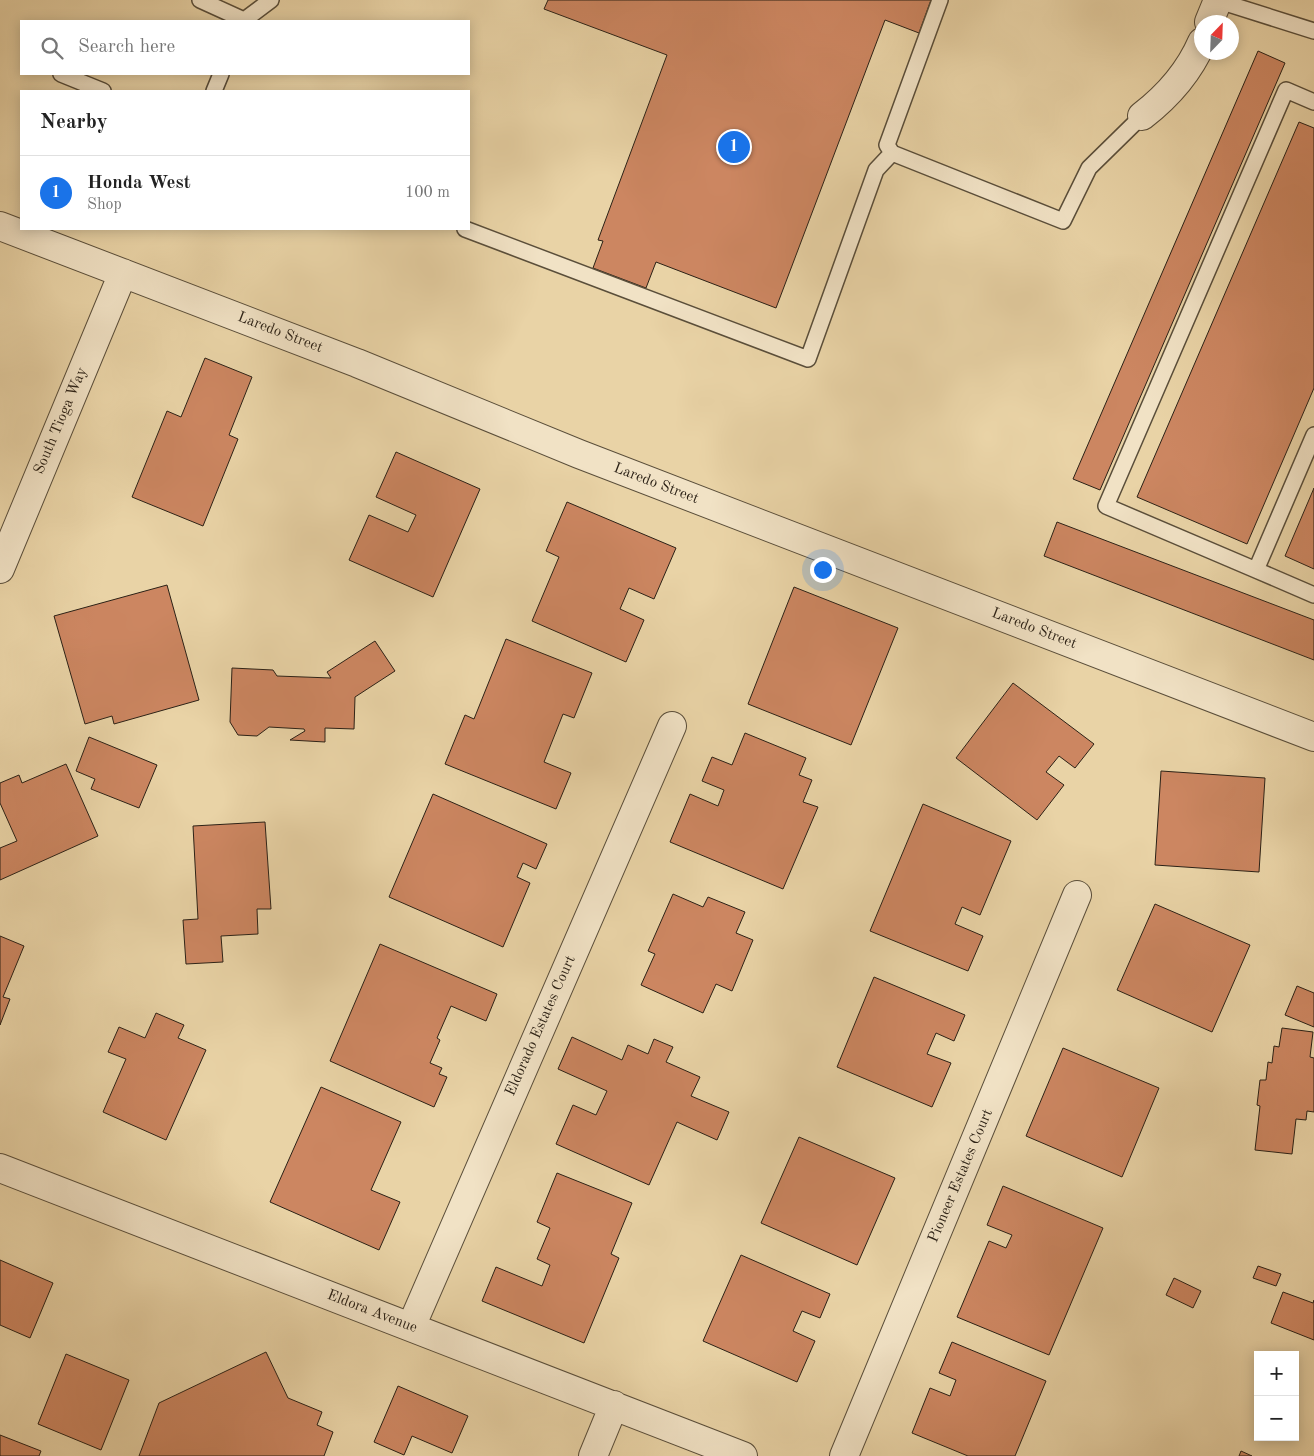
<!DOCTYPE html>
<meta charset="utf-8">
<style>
body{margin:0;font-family:"Old Standard TT",serif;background:#f6f6f6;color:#222}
.controls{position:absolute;right:15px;bottom:15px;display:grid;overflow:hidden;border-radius:0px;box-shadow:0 2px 12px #0003}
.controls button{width:45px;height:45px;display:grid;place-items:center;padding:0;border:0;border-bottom:1px solid #e0e0e0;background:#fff;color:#222;font:25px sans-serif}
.compass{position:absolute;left:1194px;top:15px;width:45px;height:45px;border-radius:50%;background:#fff;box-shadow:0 2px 12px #0003;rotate:23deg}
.you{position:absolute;left:822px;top:569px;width:18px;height:18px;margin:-12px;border:4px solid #fff;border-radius:50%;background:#1a73e8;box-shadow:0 0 0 8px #1a73e833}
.badge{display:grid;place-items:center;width:32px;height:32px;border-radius:50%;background:#1a73e8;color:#fff;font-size:16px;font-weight:700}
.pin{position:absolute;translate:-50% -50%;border:2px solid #fff;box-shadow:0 1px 5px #0006}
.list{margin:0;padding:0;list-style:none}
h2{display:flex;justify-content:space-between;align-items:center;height:65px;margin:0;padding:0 20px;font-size:21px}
h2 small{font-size:16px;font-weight:400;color:#767676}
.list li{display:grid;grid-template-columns:32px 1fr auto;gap:15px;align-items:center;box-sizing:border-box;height:75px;padding:0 20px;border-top:1px solid #e0e0e0}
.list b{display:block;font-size:19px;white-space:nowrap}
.list p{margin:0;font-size:16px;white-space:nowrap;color:#767676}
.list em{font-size:16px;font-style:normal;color:#767676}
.icon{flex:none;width:28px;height:28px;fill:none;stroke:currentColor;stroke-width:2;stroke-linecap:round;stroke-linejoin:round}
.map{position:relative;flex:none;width:1314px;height:1456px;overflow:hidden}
.search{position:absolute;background:#fff;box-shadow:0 2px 12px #0003;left:20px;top:20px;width:450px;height:55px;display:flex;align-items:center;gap:12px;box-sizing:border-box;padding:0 18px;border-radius:0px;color:#767676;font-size:19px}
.panel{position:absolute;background:#fff;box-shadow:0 2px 12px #0003;left:20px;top:90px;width:450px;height:140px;border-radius:0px}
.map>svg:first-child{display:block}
.building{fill:#cc8661;stroke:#2b2116}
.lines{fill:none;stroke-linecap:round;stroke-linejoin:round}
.service-casing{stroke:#5a4e3a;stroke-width:18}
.minor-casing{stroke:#5a4e3a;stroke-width:30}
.service{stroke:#f1e2c5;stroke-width:15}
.minor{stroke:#f1e2c5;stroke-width:28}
.labels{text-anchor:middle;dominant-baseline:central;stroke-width:5;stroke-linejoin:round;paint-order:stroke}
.street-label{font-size:15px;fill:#2b2116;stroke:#f1e2c5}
</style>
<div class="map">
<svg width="1314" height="1456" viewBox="0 0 1314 1456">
<rect width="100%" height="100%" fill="#e9d3a6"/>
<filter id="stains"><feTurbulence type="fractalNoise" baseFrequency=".004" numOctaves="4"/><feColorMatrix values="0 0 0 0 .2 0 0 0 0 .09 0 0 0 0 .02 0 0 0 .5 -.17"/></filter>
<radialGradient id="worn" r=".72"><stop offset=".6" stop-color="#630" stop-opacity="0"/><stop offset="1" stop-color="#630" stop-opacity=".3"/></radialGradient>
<path class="building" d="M 548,0 L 931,0 L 919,33 L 885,20 L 776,308 L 656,262 L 646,288 L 593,268 L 603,241 L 598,240 L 667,55 L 544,9 Z
M 1258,51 L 1285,63 L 1100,490 L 1073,479 Z
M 1299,122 L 1314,128 L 1314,388 L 1247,544 L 1137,497 Z
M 205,358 L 252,377 L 229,435 L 238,439 L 203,526 L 132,497 L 167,411 L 181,417 Z
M 396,452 L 480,489 L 433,597 L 349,560 L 369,515 L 408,532 L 416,515 L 376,497 Z
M 1314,488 L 1314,569 L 1285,556 Z
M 567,502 L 676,548 L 654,599 L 629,588 L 620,609 L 644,620 L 626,662 L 532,621 L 559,557 L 546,551 Z
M 1057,522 L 1314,620 L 1314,660 L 1044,556 Z
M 167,585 L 199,700 L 114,724 L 112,716 L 85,724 L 54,616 Z
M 794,587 L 898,628 L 851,745 L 748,704 Z
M 506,639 L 592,673 L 574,718 L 563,714 L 544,762 L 571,773 L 556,809 L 445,764 L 465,715 L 474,719 Z
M 375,641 L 395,671 L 355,697 L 354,729 L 325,728 L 325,742 L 290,740 L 305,731 L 304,729 L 269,727 L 257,736 L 238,735 L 230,722 L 232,668 L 273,670 L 277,676 L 331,678 L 327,672 Z
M 1013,683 L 1094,744 L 1075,768 L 1059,756 L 1046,772 L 1064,785 L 1037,820 L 956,758 Z
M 745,733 L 806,758 L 799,775 L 812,780 L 803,802 L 818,807 L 783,889 L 670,842 L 690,794 L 718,806 L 724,790 L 702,781 L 712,757 L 732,765 Z
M 89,737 L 157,765 L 139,808 L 91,789 L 95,779 L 76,771 Z
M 66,764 L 98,836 L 0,880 L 0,848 L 17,841 L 0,803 L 0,783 L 19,775 L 22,783 Z
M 1161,771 L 1265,778 L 1259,872 L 1155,865 Z
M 433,794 L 547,844 L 536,869 L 523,863 L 517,877 L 530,883 L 503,947 L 389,897 Z
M 923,804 L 1011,841 L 980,915 L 962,907 L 955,924 L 983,936 L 968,971 L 870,931 Z
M 265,822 L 271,909 L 257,909 L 258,934 L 221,936 L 223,962 L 186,964 L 183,920 L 198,919 L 193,826 Z
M 673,894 L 703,907 L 708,897 L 745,912 L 736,933 L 753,940 L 732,991 L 716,984 L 703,1013 L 641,985 L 655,954 L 648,951 Z
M 1155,904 L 1250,945 L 1212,1032 L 1117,990 Z
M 0,936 L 24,946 L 3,997 L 10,999 L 0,1025 Z
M 380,944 L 497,994 L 486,1021 L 451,1006 L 437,1038 L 440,1040 L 430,1063 L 442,1068 L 439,1074 L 447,1077 L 434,1107 L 330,1061 Z
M 874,977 L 965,1015 L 954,1041 L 936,1033 L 927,1054 L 951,1063 L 932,1107 L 837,1067 Z
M 1297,986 L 1314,993 L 1314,1027 L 1285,1015 Z
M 156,1013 L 184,1025 L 178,1038 L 206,1050 L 166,1140 L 103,1112 L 126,1059 L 108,1052 L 119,1027 L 145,1038 Z
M 1282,1028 L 1313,1032 L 1310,1057 L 1314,1058 L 1314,1112 L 1307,1111 L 1306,1120 L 1296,1119 L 1292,1154 L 1255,1150 L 1260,1106 L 1257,1105 L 1260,1080 L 1266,1080 L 1268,1062 L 1272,1063 L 1274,1046 L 1279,1047 Z
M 572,1037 L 622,1060 L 628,1045 L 648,1054 L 654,1039 L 673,1047 L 666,1062 L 700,1077 L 691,1096 L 729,1112 L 717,1140 L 677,1122 L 649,1185 L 556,1144 L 573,1105 L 596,1115 L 607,1091 L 558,1069 Z
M 1063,1048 L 1159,1088 L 1122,1177 L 1026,1136 Z
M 321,1087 L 401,1122 L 371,1190 L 400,1202 L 379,1250 L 270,1202 Z
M 799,1137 L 895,1178 L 857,1265 L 761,1223 Z
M 557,1173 L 632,1203 L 611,1254 L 619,1258 L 584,1343 L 482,1301 L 496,1267 L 542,1286 L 550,1265 L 537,1259 L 550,1228 L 537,1222 Z
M 1003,1186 L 1103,1228 L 1049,1355 L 957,1317 L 989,1241 L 1006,1248 L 1012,1235 L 987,1225 Z
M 741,1255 L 830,1294 L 820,1318 L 802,1311 L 793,1331 L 815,1341 L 797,1382 L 703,1341 Z
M 0,1260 L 53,1283 L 30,1338 L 0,1325 Z
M 1258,1266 L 1281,1274 L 1276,1286 L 1253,1278 Z
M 1174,1278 L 1201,1291 L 1193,1308 L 1166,1295 Z
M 1283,1292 L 1313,1303 L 1314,1300 L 1314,1340 L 1271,1323 Z
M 952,1342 L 1046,1381 L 1015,1456 L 968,1456 L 912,1433 L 930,1388 L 950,1396 L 956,1380 L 939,1373 Z
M 266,1352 L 288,1398 L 322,1412 L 317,1425 L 333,1432 L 324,1456 L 139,1456 L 159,1403 Z
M 66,1354 L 129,1380 L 101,1450 L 38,1424 Z
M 398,1386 L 468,1416 L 452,1453 L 412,1436 L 404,1455 L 374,1442 Z
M 0,1435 L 41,1451 L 39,1456 L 0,1456 Z
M 1241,1451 L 1252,1456 L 1239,1456 Z"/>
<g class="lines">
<g class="service-casing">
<path id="service" d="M 200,0 L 244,20
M 940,0 L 887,145 L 892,153 L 1063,221 L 1089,168 L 1142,116
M 1216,0 L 1314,31
M 243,21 L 271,0
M 61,74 L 103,91
M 214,91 L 221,74
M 1314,102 L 1286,90 L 1106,506 L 1256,570 L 1314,435
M 465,229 L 808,359 L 876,170 L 892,153
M 1256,570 L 1314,595"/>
</g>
<g class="minor-casing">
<path id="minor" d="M 1209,22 L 1218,0
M 1142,116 C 1168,96 1189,72 1202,42
M 0,226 L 357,363 L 579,454 L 1314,737
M 0,569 L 123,273
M 0,1168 L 743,1456
M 411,1327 L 672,726
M 593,1456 L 614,1405
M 844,1456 L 1077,895"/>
</g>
<use href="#service" class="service"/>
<use href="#minor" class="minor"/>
</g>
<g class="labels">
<g class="street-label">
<text transform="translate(280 333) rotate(21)">Laredo Street</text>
<text transform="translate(61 421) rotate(-67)">South Tioga Way</text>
<text transform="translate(656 484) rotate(21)">Laredo Street</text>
<text transform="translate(1034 629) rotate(21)">Laredo Street</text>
<text transform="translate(541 1026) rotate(-66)">Eldorado Estates Court</text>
<text transform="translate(961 1176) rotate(-67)">Pioneer Estates Court</text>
<text transform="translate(372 1312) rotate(21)">Eldora Avenue</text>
</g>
</g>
<rect width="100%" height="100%" filter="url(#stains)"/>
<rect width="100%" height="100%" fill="url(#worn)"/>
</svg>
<div class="controls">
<button>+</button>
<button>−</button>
</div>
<svg class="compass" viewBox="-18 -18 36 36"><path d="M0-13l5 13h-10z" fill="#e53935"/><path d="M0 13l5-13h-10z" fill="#767676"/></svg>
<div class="you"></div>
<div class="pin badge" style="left:734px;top:147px">1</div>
<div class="search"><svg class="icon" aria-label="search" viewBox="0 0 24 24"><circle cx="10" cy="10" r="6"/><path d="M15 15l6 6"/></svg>Search here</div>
<section class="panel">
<h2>Nearby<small></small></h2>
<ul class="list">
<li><span class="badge">1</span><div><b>Honda West</b><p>Shop</p></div><em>100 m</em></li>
</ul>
</section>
</div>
